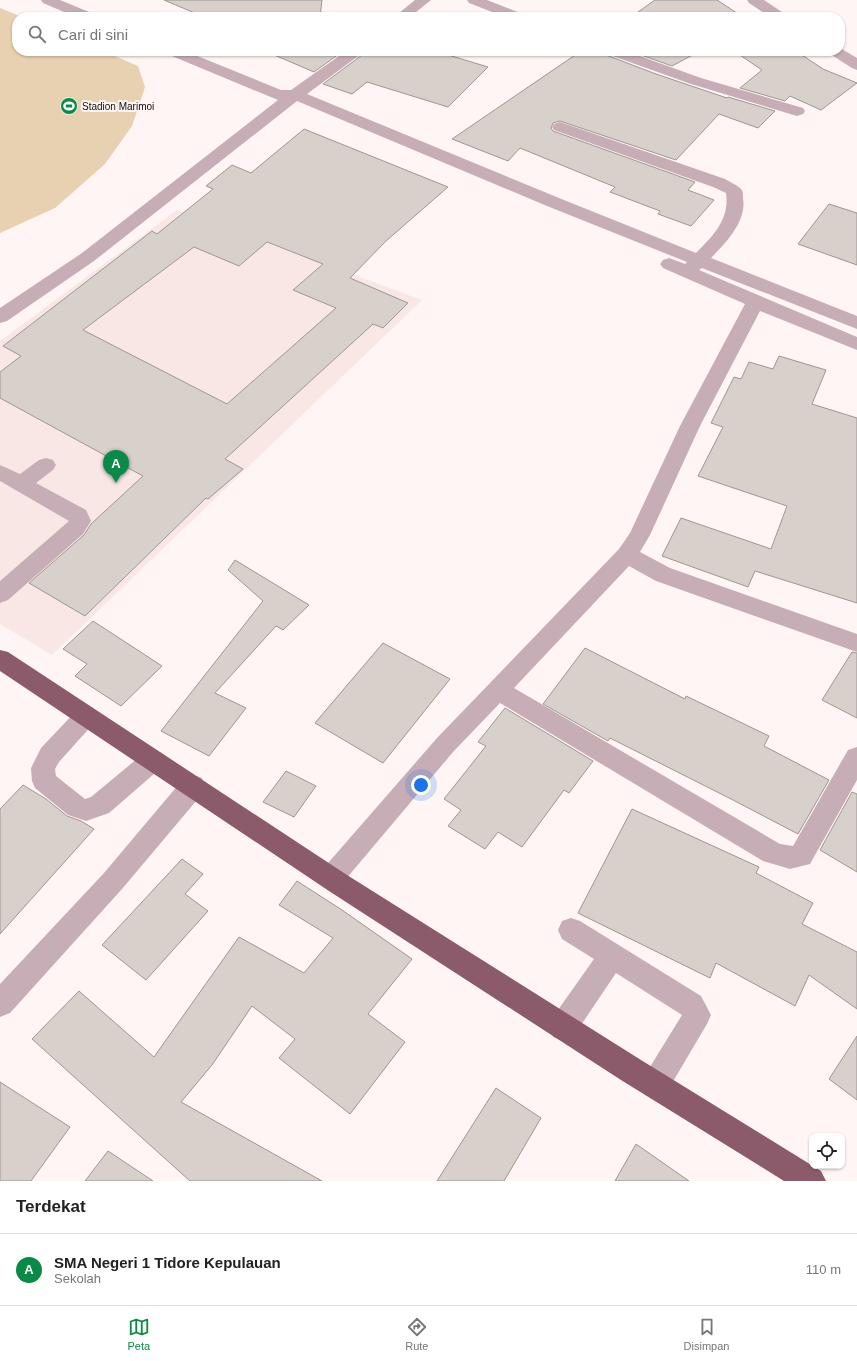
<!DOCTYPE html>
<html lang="id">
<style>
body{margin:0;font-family:Arial,sans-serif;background:#f6f6f6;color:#222}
.controls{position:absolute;right:12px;bottom:12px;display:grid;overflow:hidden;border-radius:8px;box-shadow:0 1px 3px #0004}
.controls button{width:36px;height:36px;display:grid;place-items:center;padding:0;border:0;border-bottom:1px solid #e0e0e0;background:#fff;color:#222;font:20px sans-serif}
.you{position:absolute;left:421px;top:785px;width:14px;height:14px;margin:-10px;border:3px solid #fff;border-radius:50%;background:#1a73e8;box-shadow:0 0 0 6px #1a73e833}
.badge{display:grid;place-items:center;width:26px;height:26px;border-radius:50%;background:#098b47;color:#fff;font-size:13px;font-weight:700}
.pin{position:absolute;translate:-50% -33px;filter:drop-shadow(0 1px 2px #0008)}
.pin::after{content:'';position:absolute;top:21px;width:14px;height:12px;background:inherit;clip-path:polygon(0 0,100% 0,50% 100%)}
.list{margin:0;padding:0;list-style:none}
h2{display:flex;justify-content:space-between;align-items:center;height:52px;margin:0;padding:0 16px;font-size:17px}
h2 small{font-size:13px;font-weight:400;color:#767676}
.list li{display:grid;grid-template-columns:26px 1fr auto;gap:12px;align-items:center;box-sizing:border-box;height:72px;padding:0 16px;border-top:1px solid #e0e0e0}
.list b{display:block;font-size:15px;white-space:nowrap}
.list p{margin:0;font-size:13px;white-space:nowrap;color:#767676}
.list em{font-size:13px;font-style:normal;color:#767676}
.icon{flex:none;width:22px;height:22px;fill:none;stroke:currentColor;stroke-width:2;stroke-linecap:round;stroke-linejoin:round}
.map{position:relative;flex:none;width:857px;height:1181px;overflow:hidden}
.search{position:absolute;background:#fff;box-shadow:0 1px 3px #0004;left:12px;right:12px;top:12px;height:44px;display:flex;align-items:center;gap:10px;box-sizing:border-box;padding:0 14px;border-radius:16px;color:#767676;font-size:15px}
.sheet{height:124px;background:#fff}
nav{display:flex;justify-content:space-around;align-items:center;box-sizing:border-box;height:56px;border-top:1px solid #e0e0e0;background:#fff;font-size:11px;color:#767676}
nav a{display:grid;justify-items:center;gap:2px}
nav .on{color:#098b47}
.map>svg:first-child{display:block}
.built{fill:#f9e7e5}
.green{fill:#e8d1b1}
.building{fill:#d8d0cb;stroke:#9f9692;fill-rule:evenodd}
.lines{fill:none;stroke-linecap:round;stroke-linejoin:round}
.minor{fill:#c7aeb6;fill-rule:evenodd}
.highway{fill:#8c5b6b;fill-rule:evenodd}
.labels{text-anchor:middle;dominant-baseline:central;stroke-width:4;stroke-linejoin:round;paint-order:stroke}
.far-poi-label{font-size:10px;fill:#100d0d;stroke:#fef5f4;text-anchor:start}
</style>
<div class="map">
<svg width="857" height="1181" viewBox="0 0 857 1181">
<rect width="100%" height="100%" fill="#fef5f4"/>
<path class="built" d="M 177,210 L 422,300 L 52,655 L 0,624 L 0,341 Z"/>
<path class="green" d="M 0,8 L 22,17 L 17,17 L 17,51 L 103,51 L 138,66 L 145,87 L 132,126 L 105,164 L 55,208 L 0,233 Z"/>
<path class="building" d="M 164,0 L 322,0 L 320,17 L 204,17 Z
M 655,0 L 717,0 L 743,17 L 631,17 Z
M 265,51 L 343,51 L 314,72 Z
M 364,51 L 435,51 L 488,67 L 448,107 L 367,82 L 352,94 L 323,84 L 362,55 Z
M 581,51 L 604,51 L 606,55 L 656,74 L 727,98 L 728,97 L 775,111 L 758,128 L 719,114 L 676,160 L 560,121 L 553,123 L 551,128 L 553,131 L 695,182 L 688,190 L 714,200 L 691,226 L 658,214 L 660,211 L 610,192 L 615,187 L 520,148 L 508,161 L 452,139 Z
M 630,51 L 700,51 L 672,66 Z
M 734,51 L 796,51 L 823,69 L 857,83 L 821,110 L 790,96 L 785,101 L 740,88 L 762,70 Z
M 304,129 L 448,187 L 386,241 L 350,278 L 408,303 L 383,328 L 373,324 L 225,459 L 243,469 L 208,499 L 206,498 L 85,616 L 29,583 L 84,535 L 91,524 L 143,476 L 0,398 L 0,372 L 21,356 L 3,346 L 152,231 L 157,234 L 213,189 L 206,186 L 232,165 L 251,173 ZM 267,242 L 323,264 L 293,290 L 336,308 L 227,404 L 83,330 L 194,247 L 239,266 Z
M 829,204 L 857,213 L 857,265 L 798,244 Z
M 779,356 L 826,370 L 812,404 L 857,418 L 857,603 L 755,571 L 748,587 L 662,556 L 681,518 L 771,549 L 787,506 L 698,476 L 723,427 L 711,423 L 734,377 L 741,379 L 749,362 L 773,369 Z
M 235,560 L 309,605 L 283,630 L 276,626 L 215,693 L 246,708 L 209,756 L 161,731 L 263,601 L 228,570 Z
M 93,621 L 162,666 L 121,706 L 75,676 L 87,664 L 63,649 Z
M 383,643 L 450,679 L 383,763 L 315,723 Z
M 585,648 L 685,699 L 686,696 L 769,736 L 764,746 L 829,780 L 798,834 L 733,800 L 610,738 L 608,741 L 543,704 Z
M 852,652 L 857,653 L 857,718 L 822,700 Z
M 505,708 L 593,761 L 569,793 L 564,790 L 522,847 L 498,832 L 485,849 L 448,826 L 461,810 L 444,799 L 486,746 L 478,742 Z
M 286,771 L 316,786 L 294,817 L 263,802 Z
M 23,785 L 46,799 L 67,816 L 81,821 L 94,829 L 0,934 L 0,809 Z
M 852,792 L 857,794 L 857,872 L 820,850 Z
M 632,809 L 759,867 L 756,873 L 813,903 L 802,924 L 857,952 L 857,1009 L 809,975 L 795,1006 L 716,963 L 710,978 L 578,913 Z
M 182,859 L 203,874 L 185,894 L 208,911 L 146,980 L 102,945 Z
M 297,881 L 342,910 L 412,959 L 368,1014 L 405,1042 L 350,1114 L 279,1058 L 295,1039 L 252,1006 L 212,1065 L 181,1102 L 322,1181 L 190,1181 L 32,1039 L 79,991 L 154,1057 L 239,937 L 304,973 L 333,938 L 279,905 Z
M 857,1036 L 857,1100 L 829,1079 Z
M 0,1082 L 70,1127 L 31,1181 L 0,1181 Z
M 496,1088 L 541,1118 L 504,1181 L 437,1181 Z
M 636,1144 L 689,1181 L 615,1181 Z
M 108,1151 L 153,1181 L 85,1181 Z"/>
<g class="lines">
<path class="minor" d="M 41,0 L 60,0 L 94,14 L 96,17 L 76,17 L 43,3 Z
M 415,0 L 431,0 L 410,17 L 394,17 Z
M 467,0 L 487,0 L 523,14 L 525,17 L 505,17 L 469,3 Z
M 747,0 L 764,0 L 785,14 L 787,17 L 770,17 L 749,3 Z
M 840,48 L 857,58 L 857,70 L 852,68 L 830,54 L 828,51 L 840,51 Z
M 165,51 L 185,51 L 281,90 L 291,90 L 346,51 L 363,51 L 361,54 L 307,94 L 559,198 L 696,253 C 713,236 730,219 726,193 L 713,187 L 554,130 L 552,127 L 554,124 L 560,122 L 566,124 L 725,179 C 730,182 737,185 741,189 C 743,191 743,194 743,198 C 747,221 726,243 711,258 L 857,316 L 857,329 L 702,268 L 699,270 L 857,337 L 857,350 L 760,311 L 700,426 L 650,535 L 640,552 L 670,568 L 857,634 L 857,652 L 656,581 L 629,566 L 514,688 L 780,844 L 793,846 L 848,750 L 857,747 L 857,780 L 810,864 L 790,869 L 763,861 L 500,703 L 453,752 L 340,886 L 331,890 L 322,886 L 318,878 L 322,870 L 437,738 L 619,549 L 630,533 L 680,426 L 745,304 L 663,268 L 660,264 L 663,260 L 669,258 L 685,264 L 687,262 L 547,206 L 297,101 L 94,261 L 7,321 L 0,323 L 0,308 L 82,253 L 278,100 L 167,54 Z
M 605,51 L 626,51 L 701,78 L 803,108 L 805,111 L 803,114 L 797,116 L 691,84 L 607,54 Z
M 46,458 L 53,460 L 56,465 L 53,470 L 36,483 L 86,510 L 91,521 L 83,534 L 8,600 L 0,603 L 0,581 L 69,521 L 0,481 L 0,465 L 20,474 L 39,460 Z
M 86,706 L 94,709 L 98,716 L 94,723 L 59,762 L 55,769 L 56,776 L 85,799 L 91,797 L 144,753 L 153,750 L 162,753 L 165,760 L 162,767 L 109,813 L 86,821 L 68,815 L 35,788 L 32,781 L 31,768 L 41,748 L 78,709 Z
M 193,775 L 202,778 L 205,786 L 202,794 L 122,889 L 10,1013 L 0,1017 L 0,984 L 104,873 L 184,778 Z
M 571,918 L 580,921 L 701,996 L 711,1015 L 707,1024 L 665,1095 L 655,1099 L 645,1095 L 641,1085 L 645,1075 L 682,1015 L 616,973 L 573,1037 L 563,1041 L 553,1037 L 549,1027 L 553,1017 L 594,959 L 562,939 L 558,930 L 562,921 Z"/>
<path class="highway" d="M 0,650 L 8,652 L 347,875 L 641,1060 L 821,1171 L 826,1181 L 784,1181 L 621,1080 L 329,891 L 0,671 Z"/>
</g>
<defs>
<g id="stadium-disc" transform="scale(0.9)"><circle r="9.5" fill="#098b47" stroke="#fef5f4"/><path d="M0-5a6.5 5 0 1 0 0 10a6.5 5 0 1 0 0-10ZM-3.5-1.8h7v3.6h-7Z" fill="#fff"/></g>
</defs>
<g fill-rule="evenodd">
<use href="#stadium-disc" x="69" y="106"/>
</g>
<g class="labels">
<g class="far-poi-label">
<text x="82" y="106">Stadion Marimoi</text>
</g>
</g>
</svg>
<div class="controls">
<button><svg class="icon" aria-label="locate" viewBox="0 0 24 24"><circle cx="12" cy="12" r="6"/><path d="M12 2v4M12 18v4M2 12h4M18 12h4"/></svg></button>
</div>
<div class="you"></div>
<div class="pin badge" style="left:116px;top:483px">A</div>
<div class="search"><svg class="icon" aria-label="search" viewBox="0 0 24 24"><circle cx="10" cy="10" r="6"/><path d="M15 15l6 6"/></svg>Cari di sini</div>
</div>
<section class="sheet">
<h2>Terdekat<small></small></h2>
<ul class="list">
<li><span class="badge">A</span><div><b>SMA Negeri 1 Tidore Kepulauan</b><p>Sekolah</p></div><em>110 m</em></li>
</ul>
</section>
<nav>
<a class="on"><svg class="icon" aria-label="map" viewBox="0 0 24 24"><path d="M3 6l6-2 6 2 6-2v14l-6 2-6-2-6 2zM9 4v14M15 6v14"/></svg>Peta</a>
<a><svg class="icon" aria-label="directions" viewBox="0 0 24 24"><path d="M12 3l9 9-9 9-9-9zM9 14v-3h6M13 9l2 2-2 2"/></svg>Rute</a>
<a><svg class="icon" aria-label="saved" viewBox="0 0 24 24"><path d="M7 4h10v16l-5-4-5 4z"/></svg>Disimpan</a>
</nav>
